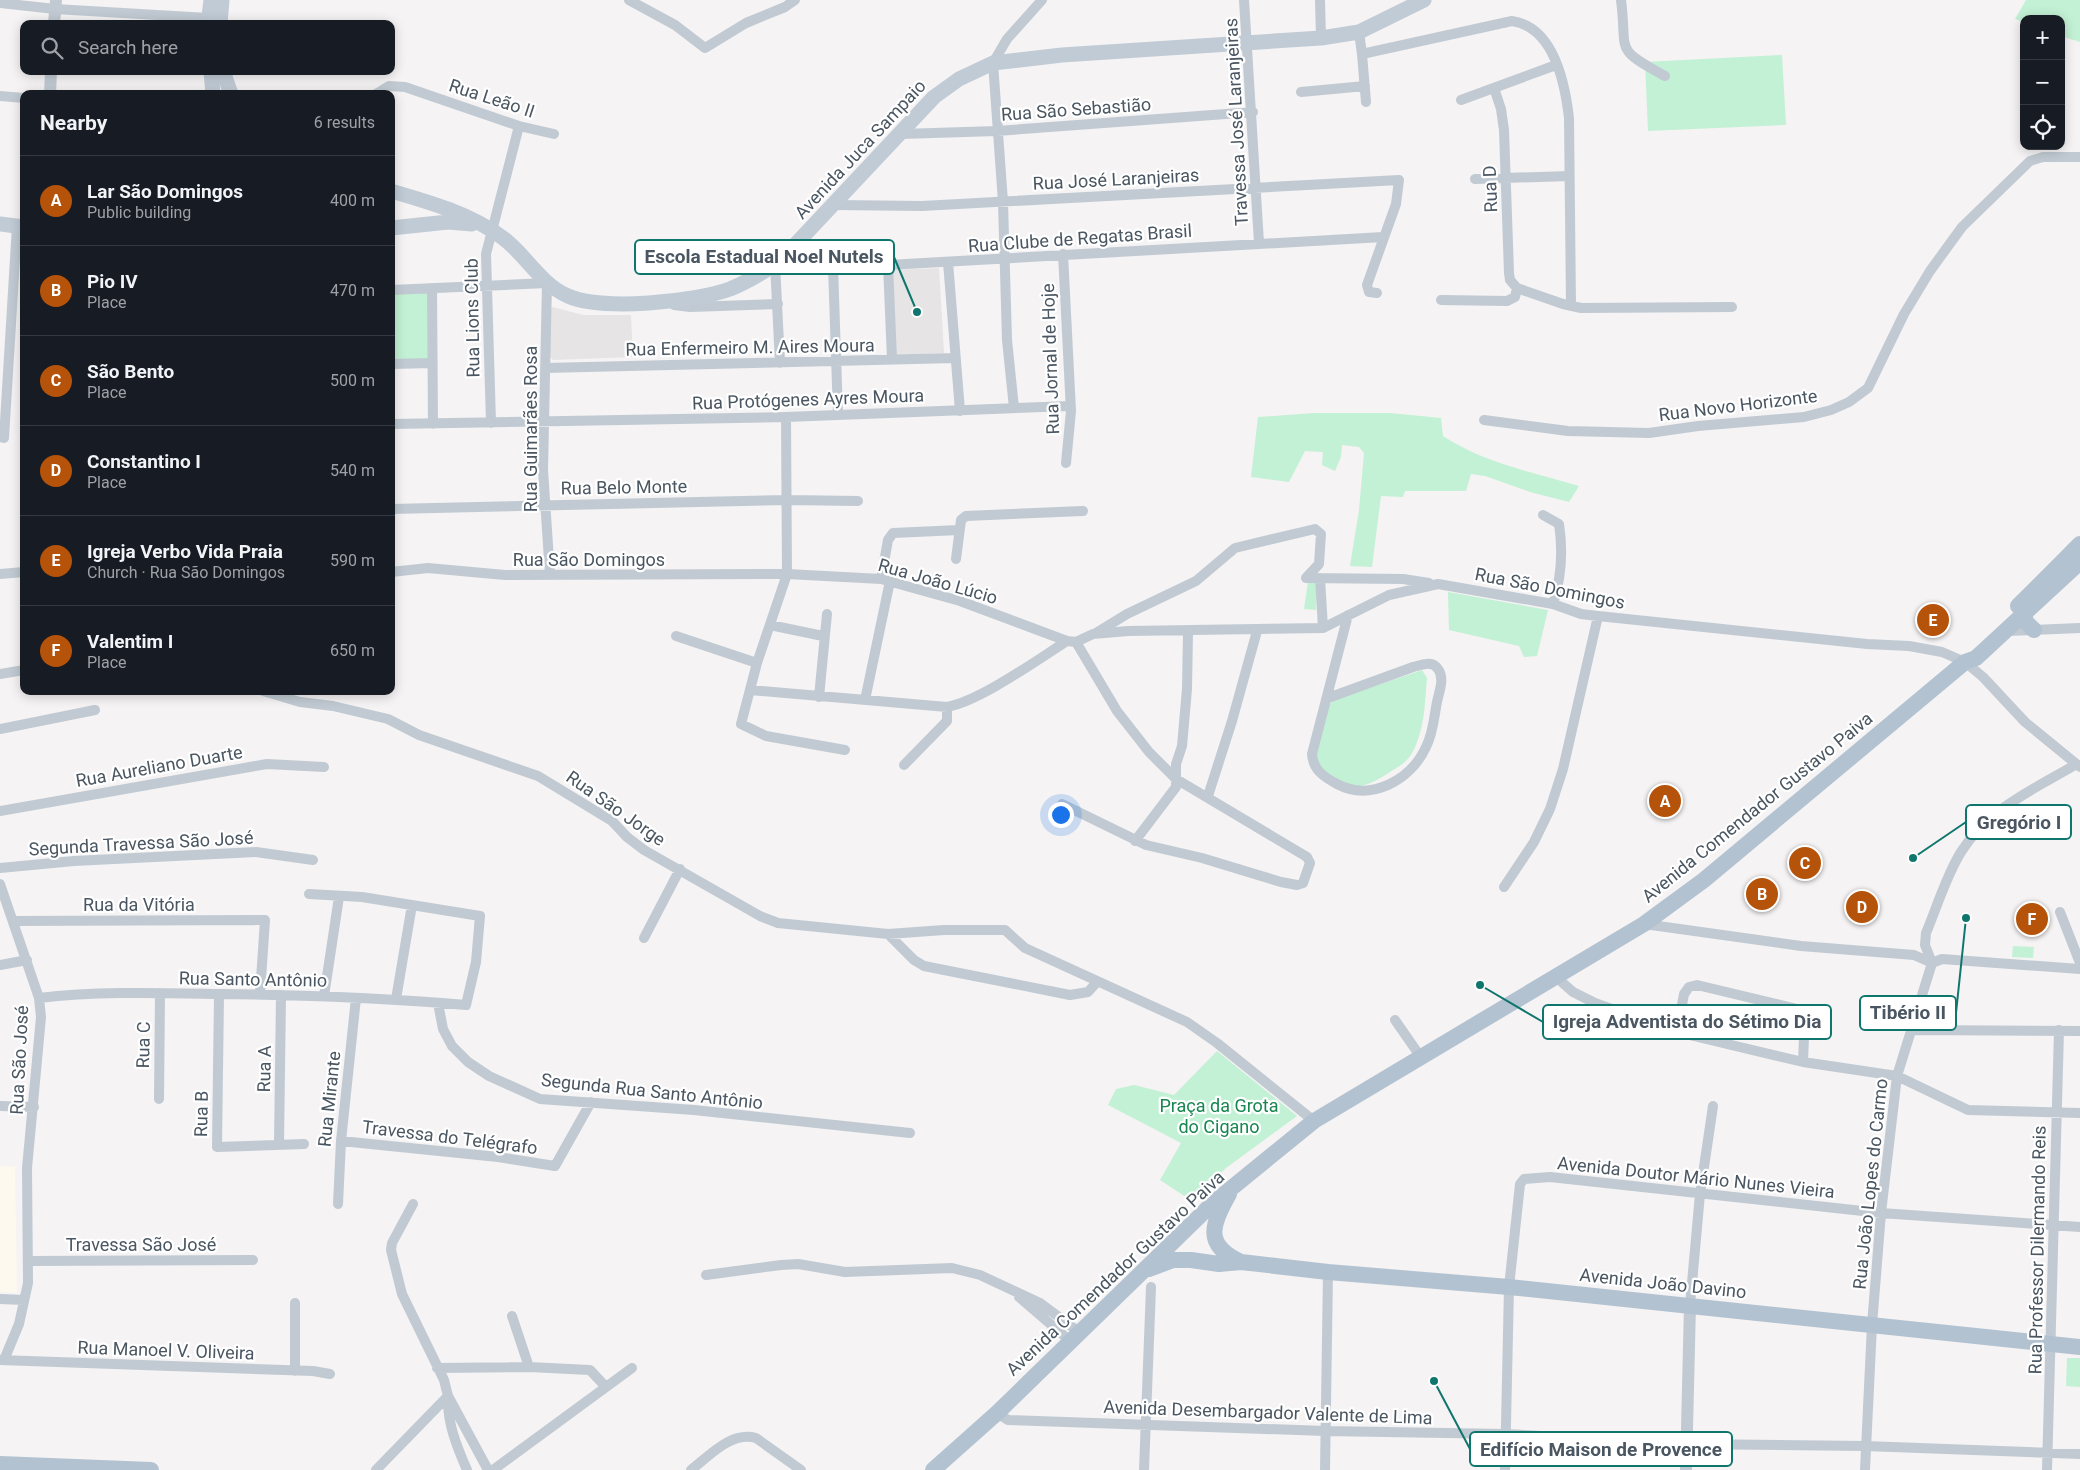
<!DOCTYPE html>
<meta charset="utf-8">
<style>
body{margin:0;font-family:Roboto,sans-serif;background:#20242c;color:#f1f3f6}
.controls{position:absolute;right:15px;top:15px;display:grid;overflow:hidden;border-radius:10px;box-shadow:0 2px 12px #0003}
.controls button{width:45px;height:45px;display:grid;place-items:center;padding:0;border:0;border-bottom:1px solid #363941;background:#171b24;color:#f1f3f6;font:25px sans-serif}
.you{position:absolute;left:1060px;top:814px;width:18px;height:18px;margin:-12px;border:4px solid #fff;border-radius:50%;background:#1a73e8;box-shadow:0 0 0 8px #1a73e833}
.badge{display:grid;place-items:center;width:32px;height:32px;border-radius:50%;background:#b45309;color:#fff;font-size:16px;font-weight:700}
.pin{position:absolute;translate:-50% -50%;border:2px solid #fff;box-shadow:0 1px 5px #0006}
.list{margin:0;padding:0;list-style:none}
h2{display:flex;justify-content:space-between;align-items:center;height:65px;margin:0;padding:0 20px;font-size:21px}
h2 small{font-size:16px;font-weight:400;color:#9ea1a6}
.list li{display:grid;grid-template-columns:32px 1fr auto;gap:15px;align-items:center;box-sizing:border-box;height:90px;padding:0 20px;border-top:1px solid #363941}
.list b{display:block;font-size:19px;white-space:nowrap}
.list p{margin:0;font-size:16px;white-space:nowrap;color:#9ea1a6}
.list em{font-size:16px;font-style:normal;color:#9ea1a6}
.icon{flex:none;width:28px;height:28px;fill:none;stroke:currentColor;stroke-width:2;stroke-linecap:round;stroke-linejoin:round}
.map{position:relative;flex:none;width:2080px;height:1470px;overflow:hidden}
.search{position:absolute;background:#171b24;box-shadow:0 2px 12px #0003;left:20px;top:20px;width:375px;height:55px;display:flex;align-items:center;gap:12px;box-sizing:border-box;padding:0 18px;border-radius:10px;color:#9ea1a6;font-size:19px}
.panel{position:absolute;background:#171b24;box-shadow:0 2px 12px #0003;left:20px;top:90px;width:375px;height:605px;border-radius:10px}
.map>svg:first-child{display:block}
.commercial{fill:#fdf9ef}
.education{fill:#e6e4e5}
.green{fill:#c3f1d5}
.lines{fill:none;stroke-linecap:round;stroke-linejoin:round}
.minor{stroke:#c1cad2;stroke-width:10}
.tertiary{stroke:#c1cad2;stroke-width:12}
.secondary{stroke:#c1cbd6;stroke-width:15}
.primary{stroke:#b3c2d1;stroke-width:16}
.labels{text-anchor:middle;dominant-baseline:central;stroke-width:4.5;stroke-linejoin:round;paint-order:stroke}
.street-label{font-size:18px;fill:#4a5661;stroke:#fff}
.park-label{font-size:18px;fill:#17864f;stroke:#fff}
.leader{fill:none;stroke:#0f766e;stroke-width:2}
.callout-dot{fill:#0f766e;stroke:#fff;stroke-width:2}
.callout{fill:#fff;stroke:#0f766e;stroke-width:2}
.callout-label{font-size:19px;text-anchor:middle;font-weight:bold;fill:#4a5661}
</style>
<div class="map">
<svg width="2080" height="1470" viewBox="0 0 2080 1470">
<rect width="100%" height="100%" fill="#f5f3f3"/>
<path class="commercial" d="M 0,1166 L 15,1167 L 17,1293 L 0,1292 Z"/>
<path class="education" d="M 939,268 L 944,353 L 893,355 L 890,270 Z
M 553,307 L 583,315 L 631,315 L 633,357 L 553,360 L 549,356 L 549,310 Z"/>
<path class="green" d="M 2026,0 L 2080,0 L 2080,42 L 2061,36 L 2061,19 L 2024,19 L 2024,22 L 2015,19 Z
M 1782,55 L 1786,125 L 1648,131 L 1645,62 Z
M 391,293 L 428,293 L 429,362 L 391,362 Z
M 1314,413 L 1390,413 L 1441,418 L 1443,436 C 1482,462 1534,473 1579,486 L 1569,502 L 1530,492 L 1485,476 L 1471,474 L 1466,491 L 1405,491 L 1403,497 L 1381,496 L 1372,567 L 1350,566 L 1359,510 L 1364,453 L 1359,447 L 1342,445 L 1341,457 L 1335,471 L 1322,465 L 1323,452 L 1305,451 L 1289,482 L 1251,477 L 1258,417 Z
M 1308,581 L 1317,581 L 1316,610 L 1304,609 Z
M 1448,592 L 1548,610 L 1537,656 L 1524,657 L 1519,646 L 1449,630 Z
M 1422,670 L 1427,678 C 1425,698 1425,723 1417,742 C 1411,759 1405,763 1390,772 C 1355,795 1345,790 1314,763 L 1327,707 L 1334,700 Z
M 2013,946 L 2034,947 L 2033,958 L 2012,957 Z
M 1217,1051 L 1297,1116 L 1226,1168 L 1192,1201 L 1160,1180 L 1181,1143 L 1108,1105 L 1116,1089 L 1134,1085 L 1174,1095 Z
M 2067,1358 L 2080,1358 L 2080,1387 L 2066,1386 Z"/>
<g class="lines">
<path class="minor" d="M 629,0 L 675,25 L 705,48 L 746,23 L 785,7 L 795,0
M 1244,0 L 1259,243
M 1320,0 L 1321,38
M 1621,0 C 1628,53 1612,47 1665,76
M 0,3 L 55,9 L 208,18
M 1359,32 L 1362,54 L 1512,21 C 1554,27 1565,83 1569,118 L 1571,306
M 1362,54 L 1366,102
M 1494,88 L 1501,109 L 1504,130 L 1509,273 L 1510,280 L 1517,288
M 1301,92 L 1365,86
M 376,94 L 389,86 L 405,87 L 519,126 L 554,134
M 0,96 L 24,98
M 1461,100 L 1556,65
M 901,134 L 997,131 L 1253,112
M 1475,179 L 1569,176
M 835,205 L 922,206 L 1399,180 L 1396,204 L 1367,285 L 1369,292 L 1377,293
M 1063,254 L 1071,411 L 1066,463
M 780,261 L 833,266 L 888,265 L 1383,237
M 948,262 L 960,411
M 775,264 L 780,363
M 888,265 L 892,359
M 833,266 L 838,415
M 432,288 L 433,424
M 391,290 L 547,283 L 543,470 L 550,575
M 1441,300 L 1507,301 L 1515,297 L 1517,288 L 1563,304 L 1581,308 L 1732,307
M 674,305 L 690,307 L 778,304
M 391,364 L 432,363
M 545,368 L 955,358
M 1014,408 L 1007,340 L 1003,202 L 993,63 L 1007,39 L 1042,0
M 786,417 L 787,574 L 757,663 L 741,724 L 766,736 L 845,750
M 1484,420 L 1568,431 L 1649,433 L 1698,426 L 1804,417 L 1831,410 L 1849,402 L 1868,388 L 1904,314 L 1930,271 L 1962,227 L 2030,161 L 2043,157 L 2080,157
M 491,423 L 486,254 L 519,126
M 391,424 L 786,417 L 1070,406
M 0,437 L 4,438 L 17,226
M 391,509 L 788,500 L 858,501
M 1543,515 L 1559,524 C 1563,550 1561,579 1553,604
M 956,559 L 961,520 L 966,516 L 1083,511
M 391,572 L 428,568 L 505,575 L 787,574 L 881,579 L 960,601 L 1067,641 L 1076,642
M 0,574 L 24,572
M 1306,578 L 1403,579 L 1429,583
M 1320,578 L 1323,628
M 881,579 L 888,540 L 893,533 L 959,530
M 770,625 L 823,636
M 2007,631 L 2080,628
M 1096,633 L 1127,614 L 1196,581 L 1235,548 L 1315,529 L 1321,534 L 1319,564 L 1306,578
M 676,636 L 757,663
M 1076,642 L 1093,634 L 1128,631 L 1323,628 L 1389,595 L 1438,584 L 1553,604 L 1581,614 L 1598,616 L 1867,644 L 1909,646 L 1942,652 L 1965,662 L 1983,677 L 2025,722 L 2080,767
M 0,674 L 24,670
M 750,690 L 947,707 C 980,701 1037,660 1067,641
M 263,691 L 300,702 L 333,706 L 388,719 L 419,735 L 538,776 L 612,821 L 627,837 L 644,850 L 760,916 L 778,923 L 888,934 L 944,930 L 1005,930 L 1025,948 L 1187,1022 L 1217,1043 L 1314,1121
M 819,697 L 827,614
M 1328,698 L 1413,667 C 1422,665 1432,660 1438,669 C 1445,678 1439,692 1437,702 C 1434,717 1433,734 1426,747 C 1411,780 1371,802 1337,784 C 1324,777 1313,770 1312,754 L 1348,615
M 865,700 L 890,581
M 0,729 L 95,710
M 904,765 L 947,721 L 947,707
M 1208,796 L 1232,721 L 1257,631
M 1062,804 L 1146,845 L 1202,858 L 1281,882 L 1297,885 L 1303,883 L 1310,863 L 1307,857 L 1176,779 L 1149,752 L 1117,711 L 1076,642
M 0,811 L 267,764 L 324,767
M 1135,841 L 1176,787 L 1176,764 L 1182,746 L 1187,689 L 1188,631
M 0,868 L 74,861 L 256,852 L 313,860
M 0,884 L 39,998 L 41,1017 L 27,1168 L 28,1283 L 19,1324 L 4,1360
M 1504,887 L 1534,842 L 1550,809 L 1563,769 L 1598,616
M 2060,912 L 2080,963
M 13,921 L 265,920 L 260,994
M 1644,924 L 1801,946 L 1914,955 L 1932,963 L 1942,959 L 2080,969
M 888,934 L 914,960 L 924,966 L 1070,995 L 1088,992 L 1097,982
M 644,938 L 680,869
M 0,965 L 27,960
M 1556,977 L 1573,992 L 1595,1003 L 1677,1032 L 1803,1062 L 1897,1076 L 1968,1110 L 2080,1113
M 219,994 L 217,1147 L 304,1144
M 324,996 L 339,897
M 39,998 C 99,991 160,993 220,994 C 303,995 385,998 466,1005 L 476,962 L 480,916 L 362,897 L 309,894
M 396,999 L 412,905
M 438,1003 L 443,1029 L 452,1046 L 468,1062 L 489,1076 L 540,1099 L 694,1110 L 910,1133
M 1395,1020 L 1420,1056
M 1913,1030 L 2080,1031
M 1677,1032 L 1684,994 L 1689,987 L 1697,985 L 1797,1009 L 1805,1014 L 1803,1062
M 159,1099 L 160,993
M 0,1106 L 34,1107
M 341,1141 L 498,1157 L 555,1166 L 591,1102
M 279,1144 L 281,995
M 338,1204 L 341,1141 L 356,998
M 413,1204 L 392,1243 L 391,1250 L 402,1294 L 444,1380 L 448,1396 L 488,1470
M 29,1261 L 253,1260
M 706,1275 L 781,1265 L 798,1264 L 845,1272 L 952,1268 L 980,1275 L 1040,1303 L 1079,1332
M 1019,1297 L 1069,1340
M 0,1299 L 24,1300
M 1690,1305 L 1700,1194 L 1713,1106
M 512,1316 L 529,1367
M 0,1360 L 313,1371 L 330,1374
M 437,1368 L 529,1367 L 590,1370 L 605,1386
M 295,1371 L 295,1303
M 448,1397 C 447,1423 457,1447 467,1470
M 997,1413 L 1008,1420 L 1325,1431 L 1506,1434 L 1686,1444 L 1865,1446 L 2080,1454
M 376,1470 L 448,1396
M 493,1470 L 632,1368
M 691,1470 C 709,1456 731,1431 756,1438 L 801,1470
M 1144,1470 L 1151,1287
M 1325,1470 L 1328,1272
M 1505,1470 L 1509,1287 L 1520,1184 L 1524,1179 L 1550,1177 L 1881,1213 L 2080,1227
M 1865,1470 L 1872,1325 L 1881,1213 L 1897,1076 L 1932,963 L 1925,945 L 1926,933 C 1937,907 1946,876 1961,852 C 1988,809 2034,789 2075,765
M 2047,1470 L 2059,1030"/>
<path class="tertiary" d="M 54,24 L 56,0
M 50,94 L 51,71
M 1686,1470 L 1690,1305"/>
<path class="secondary" d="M 208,24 L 211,0
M 220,24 L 222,0
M 211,71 L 213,94
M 223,71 L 231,94
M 391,191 C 429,202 471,214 503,238 C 526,255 540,284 568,296 C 602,311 695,302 730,289 C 747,282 764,272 780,261 L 934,97 L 959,79 L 993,63 L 1062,55 L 1321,38 L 1359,32 L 1424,0
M 0,224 L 24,227
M 391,228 L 448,222 L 472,224"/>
<path class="primary" d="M 2018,606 L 2080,544
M 2023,607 L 2026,622 L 2034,630
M 1229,1194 C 1212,1224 1203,1245 1241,1262
M 1149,1269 L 1173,1260 L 1191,1260 L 1219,1264 L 1241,1262 L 1328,1272 L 1509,1287 L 2080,1347
M 0,1464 L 151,1470
M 933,1470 L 997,1413 L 1212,1204 L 1314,1121 L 1644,924 L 1704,880 L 1965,662 L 1976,658 L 2080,562"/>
</g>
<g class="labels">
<g class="street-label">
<text transform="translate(492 98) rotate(18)">Rua Leão II</text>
<text transform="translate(1076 109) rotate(-4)">Rua São Sebastião</text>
<text transform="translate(1236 122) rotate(-93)">Travessa José Laranjeiras</text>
<text transform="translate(860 149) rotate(-47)">Avenida Juca Sampaio</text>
<text transform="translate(1116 179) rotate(-3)">Rua José Laranjeiras</text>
<text transform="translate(1490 189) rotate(-92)">Rua D</text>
<text transform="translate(1080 238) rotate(-4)">Rua Clube de Regatas Brasil</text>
<text transform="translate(472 318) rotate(-91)">Rua Lions Club</text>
<text transform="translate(750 347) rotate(-1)">Rua Enfermeiro M. Aires Moura</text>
<text transform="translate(1050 359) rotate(-92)">Rua Jornal de Hoje</text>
<text transform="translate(808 399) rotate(-2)">Rua Protógenes Ayres Moura</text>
<text transform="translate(1738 405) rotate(-7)">Rua Novo Horizonte</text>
<text transform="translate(530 429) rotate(-90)">Rua Guimarães Rosa</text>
<text transform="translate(624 487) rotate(-1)">Rua Belo Monte</text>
<text x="589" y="559">Rua São Domingos</text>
<text transform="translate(938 581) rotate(16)">Rua João Lúcio</text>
<text transform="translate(1550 588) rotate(11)">Rua São Domingos</text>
<text transform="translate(159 766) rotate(-10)">Rua Aureliano Duarte</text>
<text transform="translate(1757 807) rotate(-39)">Avenida Comendador Gustavo Paiva</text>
<text transform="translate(616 808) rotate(35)">Rua São Jorge</text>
<text transform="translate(141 843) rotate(-3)">Segunda Travessa São José</text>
<text x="139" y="904">Rua da Vitória</text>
<text transform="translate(253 979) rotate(1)">Rua Santo Antônio</text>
<text transform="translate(143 1045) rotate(-89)">Rua C</text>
<text transform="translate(19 1060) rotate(-87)">Rua São José</text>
<text transform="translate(264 1069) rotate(-89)">Rua A</text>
<text transform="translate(652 1091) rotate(6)">Segunda Rua Santo Antônio</text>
<text transform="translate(329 1099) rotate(-84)">Rua Mirante</text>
<text transform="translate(201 1114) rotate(-89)">Rua B</text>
<text transform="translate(450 1137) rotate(7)">Travessa do Telégrafo</text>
<text transform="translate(1696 1177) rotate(6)">Avenida Doutor Mário Nunes Vieira</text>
<text transform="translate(1870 1184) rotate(-84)">Rua João Lopes do Carmo</text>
<text x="141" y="1244">Travessa São José</text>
<text transform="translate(2037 1250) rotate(-89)">Rua Professor Dilermando Reis</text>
<text transform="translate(1115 1273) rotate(-43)">Avenida Comendador Gustavo Paiva</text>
<text transform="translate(1663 1283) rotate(6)">Avenida João Davino</text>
<text transform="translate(166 1350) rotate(2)">Rua Manoel V. Oliveira</text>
<text transform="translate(1268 1412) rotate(2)">Avenida Desembargador Valente de Lima</text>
</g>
<g class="park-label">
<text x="1219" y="1105">Praça da Grota<tspan x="1219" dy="21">do Cigano</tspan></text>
</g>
</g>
<path class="leader" d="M917 312L894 257M1913 858L1966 822M1966 918L1956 1013M1480 985L1543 1022M1434 1381L1470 1449"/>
<g class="callout-dot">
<circle cx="917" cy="312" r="5"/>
<circle cx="1913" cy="858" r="5"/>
<circle cx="1966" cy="918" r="5"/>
<circle cx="1480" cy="985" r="5"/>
<circle cx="1434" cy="1381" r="5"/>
</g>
<g class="callout">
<rect x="635" y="240" width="259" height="34" rx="5"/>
<rect x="1966" y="805" width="105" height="34" rx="5"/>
<rect x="1860" y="996" width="96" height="34" rx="5"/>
<rect x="1543" y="1005" width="288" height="34" rx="5"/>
<rect x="1470" y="1432" width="262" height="34" rx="5"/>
</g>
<g class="callout-label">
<text x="764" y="263">Escola Estadual Noel Nutels</text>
<text x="2019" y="829">Gregório I</text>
<text x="1908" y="1019">Tibério II</text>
<text x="1687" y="1028">Igreja Adventista do Sétimo Dia</text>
<text x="1601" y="1456">Edifício Maison de Provence</text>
</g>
</svg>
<div class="controls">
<button>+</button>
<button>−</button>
<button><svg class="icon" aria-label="locate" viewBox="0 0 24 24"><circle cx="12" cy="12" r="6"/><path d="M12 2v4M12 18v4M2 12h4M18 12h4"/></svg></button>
</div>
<div class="you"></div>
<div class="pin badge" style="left:1665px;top:801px">A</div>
<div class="pin badge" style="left:1762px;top:894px">B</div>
<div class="pin badge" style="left:1805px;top:863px">C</div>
<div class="pin badge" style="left:1862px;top:907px">D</div>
<div class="pin badge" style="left:1933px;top:620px">E</div>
<div class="pin badge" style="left:2032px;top:919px">F</div>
<div class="search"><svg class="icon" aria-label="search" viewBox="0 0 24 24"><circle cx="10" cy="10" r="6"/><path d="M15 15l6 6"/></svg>Search here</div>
<section class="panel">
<h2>Nearby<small>6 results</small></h2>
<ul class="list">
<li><span class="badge">A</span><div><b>Lar São Domingos</b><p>Public building</p></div><em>400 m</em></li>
<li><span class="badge">B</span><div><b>Pio IV</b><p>Place</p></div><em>470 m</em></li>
<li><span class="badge">C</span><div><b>São Bento</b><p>Place</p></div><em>500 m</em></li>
<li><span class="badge">D</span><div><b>Constantino I</b><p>Place</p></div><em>540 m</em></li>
<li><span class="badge">E</span><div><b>Igreja Verbo Vida Praia</b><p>Church · Rua São Domingos</p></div><em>590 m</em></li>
<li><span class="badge">F</span><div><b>Valentim I</b><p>Place</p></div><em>650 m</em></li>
</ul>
</section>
</div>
